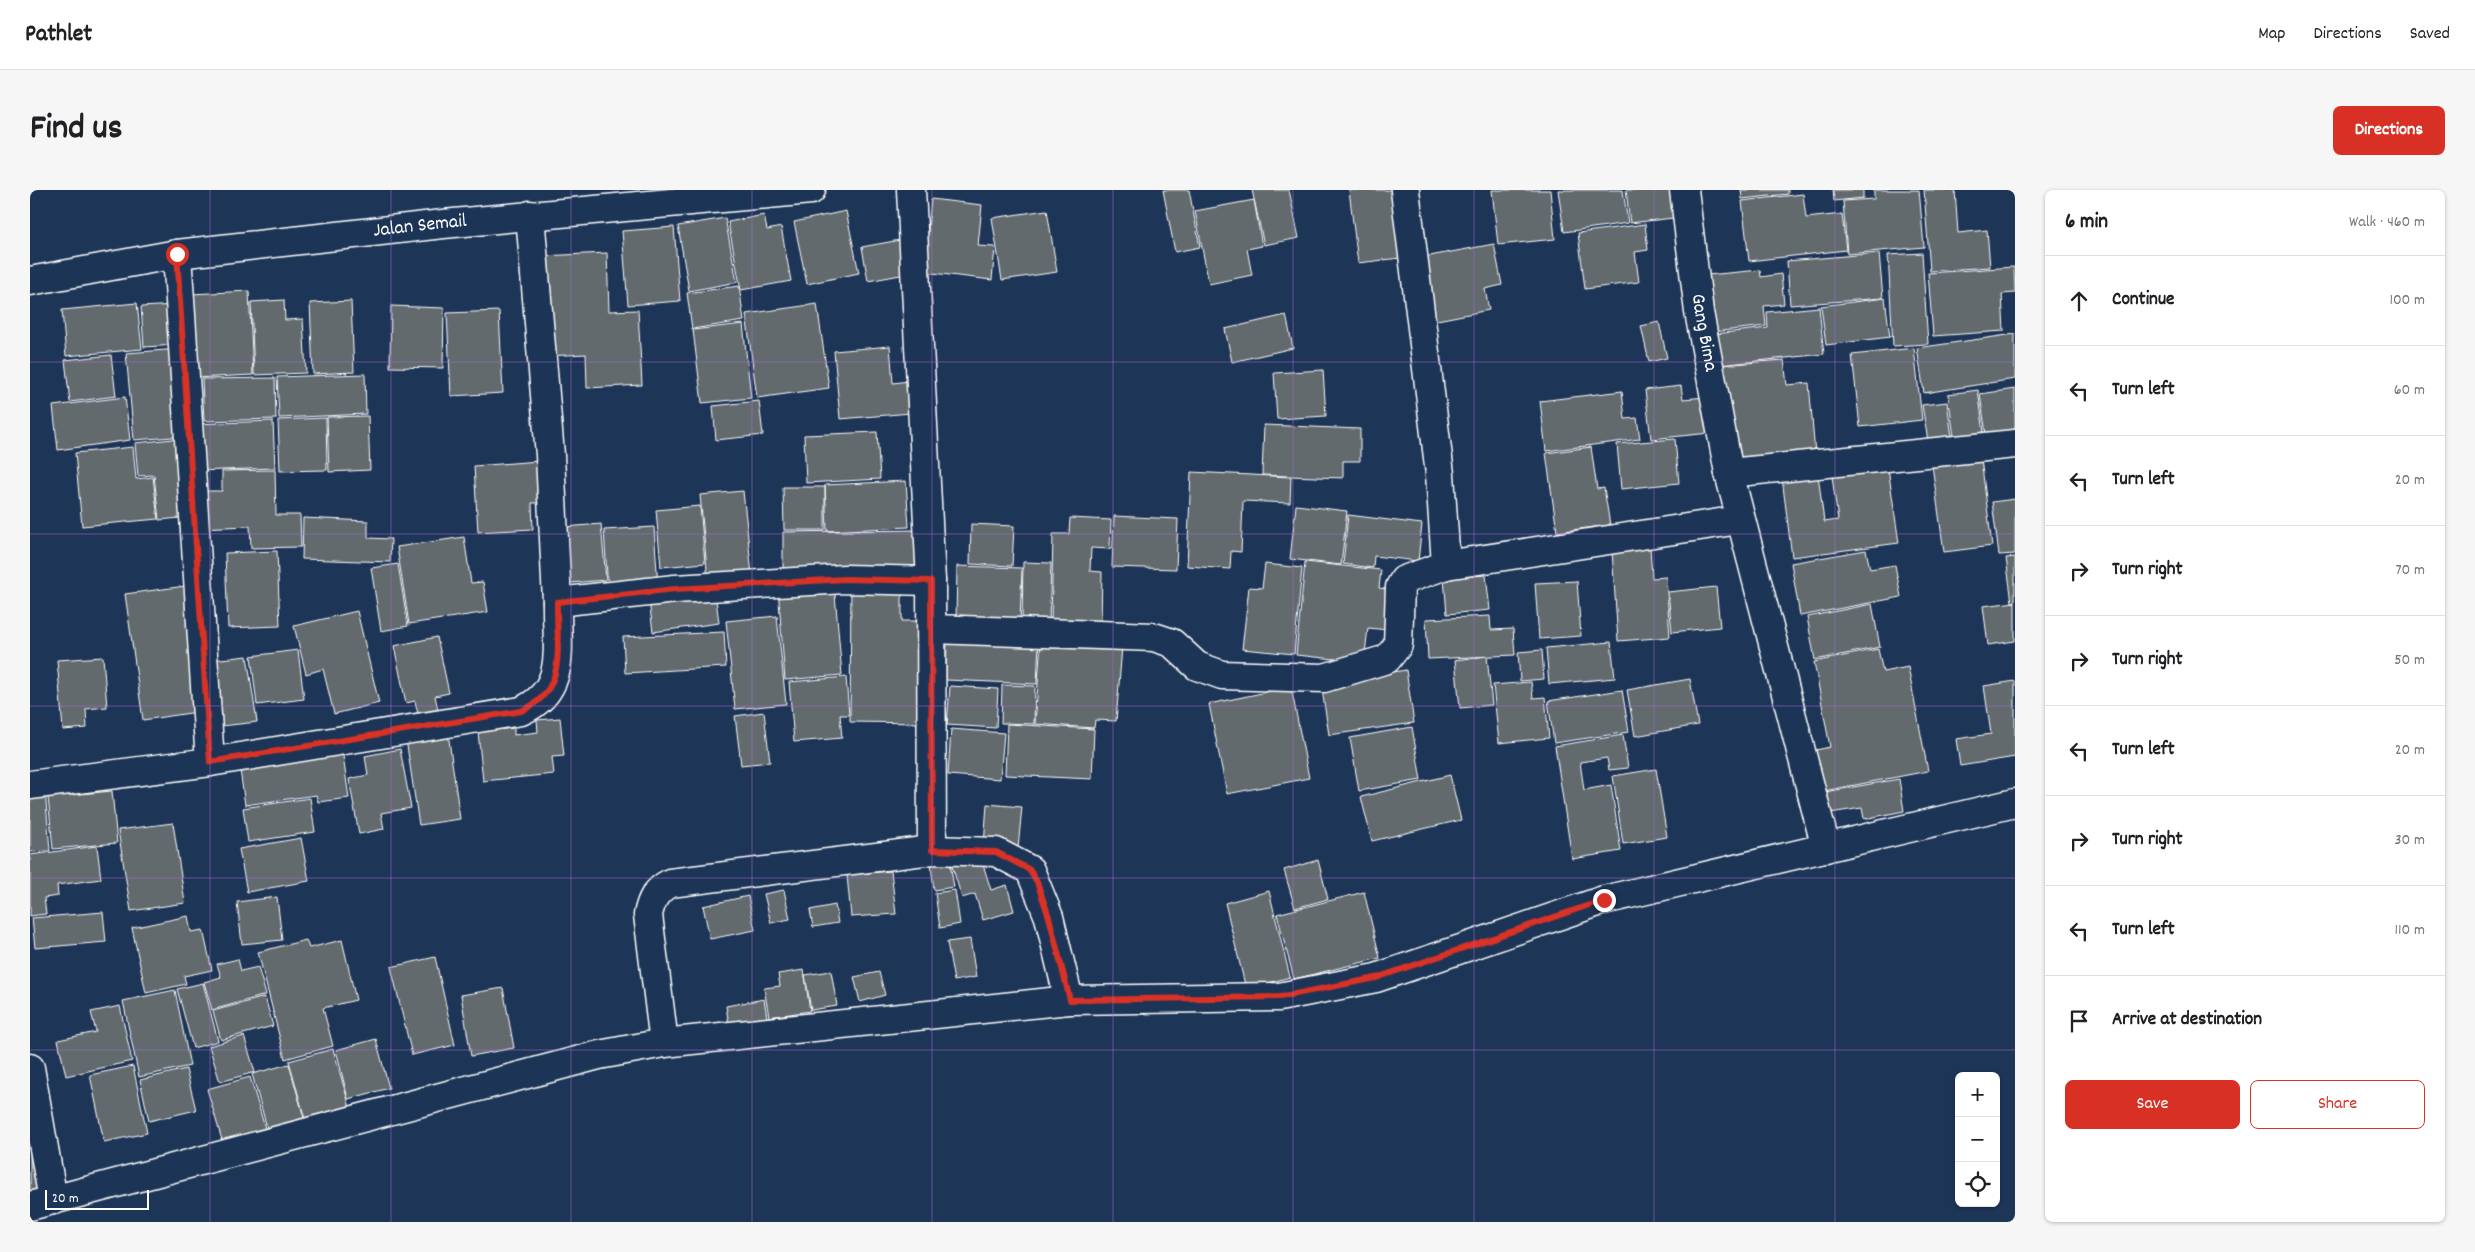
<!DOCTYPE html>
<meta charset="utf-8">
<style>
body{margin:0;font-family:Dekko,sans-serif;background:#f6f6f6;color:#202124}
.controls{position:absolute;right:15px;bottom:15px;display:grid;overflow:hidden;border-radius:8px;box-shadow:0 1px 4px #0004}
.controls button{width:45px;height:45px;display:grid;place-items:center;padding:0;border:0;border-bottom:1px solid #e0e0e0;background:#fff;color:#202124;font:25px sans-serif}
.scale{position:absolute;left:15px;bottom:12px;width:104px;box-sizing:border-box;padding-left:5px;border:2px solid #fff;border-top:0;font-size:14px;line-height:18px;white-space:nowrap;color:#fff;-webkit-text-stroke:4px #1d3557;paint-order:stroke}
.stop{position:absolute;width:15px;height:15px;margin:-11px;border:4px solid #d93025;border-radius:50%;background:#fff}
.stop.end{background:#d93025;border-color:#fff;box-shadow:0 1px 5px #0008}
.list{margin:0;padding:0;list-style:none}
h2{display:flex;justify-content:space-between;align-items:center;height:65px;margin:0;padding:0 20px;font-size:21px}
h2 small{font-size:16px;font-weight:400;color:#757577}
.list li{display:grid;grid-template-columns:32px 1fr auto;gap:15px;align-items:center;box-sizing:border-box;height:90px;padding:0 20px;border-top:1px solid #e0e0e0}
.list b{display:block;font-size:19px;white-space:nowrap}
.list em{font-size:16px;font-style:normal;color:#757577}
.actions{display:flex;gap:10px;padding:15px 20px}
.actions a{flex:1;padding:11px 0;border:1px solid #d93025;border-radius:8px;text-align:center;font-size:18px;color:#d93025}
.actions .main{background:#d93025;color:#fff}
.icon{flex:none;width:28px;height:28px;fill:none;stroke:currentColor;stroke-width:2;stroke-linecap:round;stroke-linejoin:round}
.map{position:relative;flex:none;width:1985px;height:1032px;overflow:hidden;border-radius:8px}
header{display:flex;align-items:center;gap:30px;box-sizing:border-box;height:70px;padding:0 25px;background:#fff;border-bottom:1px solid #e0e0e0}
header strong{font-size:24px}
nav{display:flex;gap:28px;margin-inline-start:auto;font-size:18px}
.intro{display:flex;align-items:center;justify-content:space-between;box-sizing:border-box;height:120px;padding:0 30px}
h1{margin:0;font-size:35px}
.button{padding:12px 22px;border-radius:8px;background:#d93025;color:#fff;font-size:18px;font-weight:700}
main{display:flex;gap:30px;padding:0 30px}
aside{flex:1;background:#fff;border-radius:8px;box-shadow:0 1px 4px #0004}
.map>svg:first-child{display:block}
.building{fill:#636a6e;stroke:#fff}
.lines{fill:none;stroke-linecap:round;stroke-linejoin:round}
.street-casing{stroke:#fff;stroke-width:31}
.street{stroke:#1d3557;stroke-width:28}
.route{stroke:#d93025;stroke-width:6}
.grid{fill:none;stroke:#a36bd2;stroke-width:1;stroke-opacity:0.55}
.labels{text-anchor:middle;dominant-baseline:central;stroke-width:5;stroke-linejoin:round;paint-order:stroke}
.street-label{font-size:20px;fill:#fff;stroke:#1d3557}
</style>
<header>
<strong>Pathlet</strong>
<nav><a>Map</a><a>Directions</a><a>Saved</a></nav>
</header>
<div class="intro"><h1>Find us</h1><a class="button">Directions</a></div>
<main>
<div class="map">
<svg width="1985" height="1032" viewBox="0 0 1985 1032">
<rect width="100%" height="100%" fill="#1d3557"/>
<filter id="ink" filterUnits="userSpaceOnUse"><feTurbulence type="fractalNoise" baseFrequency=".02" numOctaves="2"/><feDisplacementMap in="SourceGraphic" scale="10" xChannelSelector="R" yChannelSelector="G"/><feConvolveMatrix kernelMatrix="1 2 1 2 8 2 1 2 1" color-interpolation-filters="sRGB"/></filter>
<g filter="url(#ink)">
<path class="building" d="M 1133,0 L 1159,0 L 1170,57 L 1145,62 Z
M 1222,0 L 1259,0 L 1269,48 L 1234,55 Z
M 1319,0 L 1371,0 L 1379,67 L 1328,73 Z
M 1462,0 L 1520,0 L 1525,49 L 1468,55 Z
M 1528,0 L 1593,0 L 1598,33 L 1534,42 Z
M 1596,0 L 1648,0 L 1652,27 L 1600,33 Z
M 1711,0 L 1758,0 L 1758,4 L 1712,9 Z
M 1803,0 L 1833,0 L 1833,8 L 1804,11 Z
M 1844,0 L 1889,0 L 1894,57 L 1817,64 L 1813,11 L 1844,9 Z
M 1894,0 L 1925,0 L 1928,43 L 1957,40 L 1960,77 L 1900,81 Z
M 1773,4 L 1776,28 L 1812,24 L 1816,60 L 1719,71 L 1712,11 Z
M 901,9 L 952,15 L 948,56 L 965,57 L 962,90 L 894,82 Z
M 1224,10 L 1232,56 L 1217,59 L 1222,85 L 1179,94 L 1165,21 Z
M 1017,20 L 1027,82 L 972,90 L 962,28 Z
M 816,21 L 829,83 L 777,94 L 764,32 Z
M 734,25 L 737,40 L 751,37 L 761,91 L 711,100 L 698,32 Z
M 695,28 L 707,92 L 659,101 L 648,36 Z
M 1615,34 L 1618,60 L 1605,62 L 1609,92 L 1555,99 L 1548,43 Z
M 644,37 L 650,111 L 598,115 L 592,41 Z
M 870,50 L 876,84 L 838,91 L 832,57 Z
M 1464,54 L 1472,95 L 1455,99 L 1459,120 L 1402,131 L 1389,68 Z
M 577,63 L 579,121 L 608,120 L 612,195 L 557,198 L 556,164 L 517,166 L 512,66 Z
M 1849,63 L 1853,108 L 1760,115 L 1757,71 Z
M 1892,63 L 1898,154 L 1863,156 L 1858,65 Z
M 1984,77 L 1985,103 L 1972,104 L 1974,141 L 1903,146 L 1898,83 Z
M 1730,80 L 1731,87 L 1751,84 L 1754,114 L 1734,116 L 1736,136 L 1683,142 L 1677,85 Z
M 709,96 L 714,131 L 662,139 L 657,103 Z
M 219,101 L 223,185 L 165,188 L 161,104 Z
M 1855,108 L 1860,147 L 1796,155 L 1791,116 Z
M 254,110 L 255,130 L 273,129 L 276,183 L 224,185 L 221,112 Z
M 321,111 L 324,182 L 283,184 L 280,113 Z
M 107,113 L 112,159 L 36,166 L 32,120 Z
M 787,114 L 799,198 L 727,208 L 716,124 Z
M 145,115 L 148,155 L 114,157 L 111,117 Z
M 361,116 L 414,118 L 413,178 L 360,177 Z
M 1789,117 L 1794,164 L 1689,175 L 1685,144 L 1738,138 L 1737,122 Z
M 469,121 L 473,203 L 421,206 L 417,123 Z
M 1256,125 L 1263,158 L 1202,172 L 1195,139 Z
M 1629,132 L 1637,168 L 1619,172 L 1611,136 Z
M 713,134 L 721,208 L 672,213 L 663,140 Z
M 1985,144 L 1985,189 L 1894,203 L 1887,158 Z
M 860,156 L 863,193 L 879,191 L 881,223 L 810,229 L 804,161 Z
M 1884,158 L 1892,230 L 1830,237 L 1822,165 Z
M 149,159 L 156,246 L 104,250 L 96,163 Z
M 81,165 L 86,206 L 40,212 L 35,170 Z
M 1754,170 L 1757,195 L 1779,193 L 1785,264 L 1701,272 L 1691,175 Z
M 1293,180 L 1296,226 L 1247,229 L 1244,183 Z
M 335,184 L 336,224 L 249,228 L 247,187 Z
M 245,188 L 246,229 L 174,231 L 172,189 Z
M 1651,196 L 1653,209 L 1676,207 L 1680,243 L 1621,249 L 1615,200 Z
M 1985,199 L 1985,239 L 1956,244 L 1950,204 Z
M 1948,200 L 1954,243 L 1924,247 L 1918,204 Z
M 1592,201 L 1595,229 L 1607,228 L 1610,249 L 1516,261 L 1510,211 Z
M 95,207 L 100,250 L 28,260 L 23,216 Z
M 729,211 L 733,245 L 686,250 L 683,216 Z
M 1917,212 L 1922,247 L 1898,251 L 1892,215 Z
M 338,226 L 340,280 L 299,282 L 297,227 Z
M 296,228 L 297,280 L 250,281 L 248,230 Z
M 243,231 L 245,278 L 167,281 L 165,234 Z
M 1234,235 L 1330,239 L 1330,271 L 1313,271 L 1313,288 L 1232,285 Z
M 847,242 L 850,289 L 776,293 L 774,245 Z
M 153,248 L 161,327 L 129,330 L 124,285 L 108,286 L 105,253 Z
M 1645,249 L 1649,293 L 1591,299 L 1587,254 Z
M 103,257 L 106,289 L 123,287 L 128,329 L 52,336 L 45,263 Z
M 1561,257 L 1567,299 L 1574,298 L 1580,335 L 1527,342 L 1516,263 Z
M 1951,269 L 1962,356 L 1914,362 L 1902,275 Z
M 509,271 L 511,313 L 502,313 L 503,339 L 448,342 L 444,276 Z
M 1857,271 L 1869,353 L 1762,367 L 1752,288 L 1788,284 L 1794,332 L 1808,330 L 1801,279 Z
M 245,280 L 246,325 L 270,325 L 271,357 L 221,358 L 220,336 L 167,338 L 166,301 L 192,301 L 192,281 Z
M 1161,282 L 1261,287 L 1260,313 L 1213,311 L 1211,362 L 1201,361 L 1200,379 L 1157,376 Z
M 876,291 L 879,337 L 797,341 L 795,295 Z
M 753,297 L 795,297 L 795,340 L 754,340 Z
M 713,301 L 722,385 L 678,390 L 670,305 Z
M 1985,309 L 1985,364 L 1969,365 L 1962,312 Z
M 1266,315 L 1317,321 L 1311,375 L 1260,369 Z
M 670,316 L 675,373 L 631,377 L 626,320 Z
M 1318,325 L 1392,334 L 1388,371 L 1344,366 L 1343,378 L 1313,374 Z
M 1084,326 L 1148,329 L 1146,379 L 1082,377 Z
M 273,328 L 338,331 L 338,348 L 361,349 L 360,372 L 272,369 Z
M 1040,328 L 1081,330 L 1080,359 L 1061,358 L 1060,381 L 1072,382 L 1071,435 L 1021,433 L 1023,344 L 1039,344 Z
M 571,334 L 576,390 L 540,393 L 535,337 Z
M 941,334 L 984,336 L 982,376 L 940,374 Z
M 624,337 L 628,397 L 578,400 L 574,340 Z
M 889,340 L 890,383 L 753,385 L 753,342 Z
M 434,347 L 441,393 L 453,392 L 458,422 L 379,434 L 367,357 Z
M 1620,357 L 1622,388 L 1636,387 L 1640,447 L 1588,451 L 1582,360 Z
M 1836,360 L 1840,379 L 1865,375 L 1871,407 L 1770,426 L 1761,373 Z
M 247,361 L 250,436 L 198,438 L 195,363 Z
M 1985,367 L 1985,412 L 1982,412 L 1976,368 Z
M 993,372 L 1021,373 L 1019,432 L 992,432 Z
M 1275,372 L 1351,380 L 1349,398 L 1362,400 L 1358,440 L 1338,438 L 1334,472 L 1266,465 Z
M 368,374 L 378,436 L 351,441 L 341,378 Z
M 1235,374 L 1272,378 L 1264,464 L 1212,459 L 1219,397 L 1232,398 Z
M 927,376 L 992,378 L 990,432 L 926,431 Z
M 1456,385 L 1460,420 L 1417,424 L 1414,388 Z
M 1547,391 L 1551,446 L 1509,449 L 1505,393 Z
M 821,392 L 872,392 L 872,431 L 895,431 L 893,533 L 820,532 Z
M 804,393 L 812,485 L 755,490 L 748,398 Z
M 156,396 L 174,521 L 113,530 L 95,404 Z
M 1686,397 L 1690,437 L 1642,442 L 1638,402 Z
M 685,401 L 689,433 L 623,442 L 619,410 Z
M 1985,412 L 1985,451 L 1958,455 L 1953,416 Z
M 1842,414 L 1850,457 L 1785,470 L 1777,427 Z
M 327,421 L 349,513 L 304,524 L 293,479 L 276,484 L 264,436 Z
M 747,426 L 756,514 L 705,519 L 696,431 Z
M 1460,426 L 1461,440 L 1483,439 L 1485,465 L 1398,469 L 1396,429 Z
M 694,442 L 696,477 L 595,483 L 593,447 Z
M 407,447 L 419,503 L 405,506 L 408,520 L 388,524 L 385,511 L 376,513 L 364,456 Z
M 917,449 L 1009,452 L 1007,494 L 916,490 Z
M 1011,451 L 1092,457 L 1086,531 L 1065,530 L 1064,538 L 1005,534 Z
M 1581,452 L 1585,488 L 1519,494 L 1516,458 Z
M 1848,459 L 1853,482 L 1878,477 L 1898,581 L 1794,601 L 1786,560 L 1800,557 L 1784,472 Z
M 268,460 L 274,509 L 227,515 L 221,466 Z
M 1512,460 L 1514,489 L 1490,491 L 1488,462 Z
M 217,466 L 227,532 L 192,536 L 182,470 Z
M 1457,466 L 1462,515 L 1430,518 L 1425,470 Z
M 73,467 L 77,517 L 56,519 L 57,538 L 33,540 L 27,470 Z
M 1376,480 L 1384,533 L 1299,545 L 1291,493 Z
M 816,487 L 819,525 L 810,525 L 812,548 L 764,552 L 759,492 Z
M 1660,489 L 1668,535 L 1605,546 L 1597,500 Z
M 1985,491 L 1985,567 L 1930,576 L 1926,549 L 1961,544 L 1954,496 Z
M 1501,492 L 1503,508 L 1515,507 L 1519,548 L 1469,553 L 1463,495 Z
M 972,495 L 1005,496 L 1004,534 L 971,533 Z
M 920,496 L 968,499 L 966,538 L 917,535 Z
M 1261,497 L 1279,588 L 1197,604 L 1179,514 Z
M 1592,500 L 1599,542 L 1524,553 L 1518,511 Z
M 734,522 L 740,572 L 711,575 L 705,526 Z
M 530,528 L 534,566 L 522,567 L 524,584 L 453,591 L 448,542 L 484,538 L 484,545 L 508,542 L 507,530 Z
M 977,534 L 1064,539 L 1062,589 L 975,585 Z
M 1382,537 L 1391,590 L 1329,601 L 1320,548 Z
M 921,539 L 974,543 L 970,589 L 918,585 Z
M 418,543 L 430,629 L 389,635 L 376,549 Z
M 1593,545 L 1598,578 L 1579,580 L 1577,568 L 1550,572 L 1554,600 L 1581,595 L 1591,661 L 1542,669 L 1525,556 Z
M 312,559 L 319,608 L 288,612 L 286,605 L 215,615 L 209,573 Z
M 370,559 L 381,618 L 351,623 L 354,639 L 329,644 L 319,589 L 338,585 L 335,566 Z
M 1626,579 L 1637,647 L 1593,654 L 1583,586 Z
M 1420,585 L 1431,630 L 1342,651 L 1331,607 Z
M 1869,589 L 1874,621 L 1834,629 L 1832,618 L 1800,623 L 1795,602 Z
M 15,599 L 20,661 L 0,662 L 0,601 Z
M 82,601 L 87,653 L 23,659 L 18,607 Z
M 280,608 L 285,642 L 218,652 L 213,618 Z
M 957,614 L 992,617 L 988,658 L 954,655 Z
M 143,633 L 155,713 L 101,721 L 88,640 Z
M 271,648 L 279,691 L 217,702 L 209,659 Z
M 67,656 L 71,689 L 27,695 L 28,706 L 14,708 L 16,724 L 0,726 L 0,665 Z
M 951,668 L 961,700 L 977,695 L 984,721 L 953,730 L 945,704 L 932,708 L 922,676 Z
M 1288,670 L 1298,709 L 1265,718 L 1254,680 Z
M 920,673 L 924,697 L 904,700 L 901,675 Z
M 861,681 L 866,724 L 821,727 L 817,685 Z
M 754,700 L 760,729 L 741,733 L 734,704 Z
M 925,700 L 930,734 L 910,738 L 905,703 Z
M 1239,701 L 1260,787 L 1216,799 L 1195,713 Z
M 1334,702 L 1350,768 L 1264,789 L 1247,724 Z
M 718,706 L 725,740 L 680,749 L 673,716 Z
M 247,707 L 252,750 L 212,754 L 207,712 Z
M 805,715 L 808,733 L 783,737 L 780,720 Z
M 73,722 L 76,752 L 5,758 L 2,728 Z
M 158,726 L 161,742 L 173,740 L 182,780 L 154,786 L 156,794 L 116,803 L 102,738 Z
M 940,749 L 946,787 L 924,791 L 917,752 Z
M 276,750 L 279,758 L 312,750 L 326,810 L 293,818 L 303,856 L 255,869 L 228,762 Z
M 405,767 L 425,855 L 382,865 L 361,777 Z
M 208,769 L 211,781 L 228,777 L 236,805 L 182,820 L 174,792 L 191,787 L 187,774 Z
M 774,780 L 780,821 L 739,827 L 734,798 L 750,796 L 748,784 Z
M 801,781 L 807,816 L 781,820 L 775,785 Z
M 849,782 L 855,805 L 830,812 L 824,787 Z
M 173,793 L 188,851 L 163,858 L 147,799 Z
M 473,798 L 484,858 L 441,866 L 431,805 Z
M 145,800 L 160,876 L 109,887 L 93,811 Z
M 235,807 L 243,836 L 191,850 L 183,821 Z
M 734,809 L 737,828 L 699,835 L 696,816 Z
M 90,816 L 102,871 L 36,886 L 28,850 L 66,842 L 61,822 Z
M 214,846 L 225,882 L 190,892 L 179,856 Z
M 346,849 L 359,898 L 318,909 L 306,860 Z
M 303,859 L 321,921 L 276,933 L 259,871 Z
M 259,874 L 276,935 L 239,945 L 222,884 Z
M 103,876 L 117,943 L 74,952 L 60,885 Z
M 156,879 L 166,920 L 119,931 L 110,890 Z
M 220,887 L 237,945 L 194,957 L 177,899 Z
M 0,957 L 12,1000 L 0,1002 Z"/>
<g class="lines">
<g class="street-casing">
<g id="street">
<path d="M 1375,0 L 1410,284 L 1416,375"/>
<path id="s1" d="M 1654,0 L 1669,122 L 1699,283 L 1796,658"/>
<path d="M 500,25 L 520,265 L 527,412"/>
<path d="M 147,64 L 180,572"/>
<path id="s2" d="M 0,91 L 147,64 L 413,34 L 781,0"/>
<path d="M 1699,283 L 1985,254"/>
<path d="M 901,391 L 902,660"/>
<path d="M 903,439 L 1124,447 L 1142,453 L 1167,476 L 1192,485 L 1294,488 L 1357,469 L 1368,455 L 1370,397 L 1374,390 L 1416,375 L 1709,330"/>
<path d="M 0,595 L 180,572 L 491,521 C 539,500 526,455 527,412 L 645,399 L 815,389 L 901,391 L 881,0"/>
<path d="M 634,853 L 618,725 C 621,710 626,700 640,693 L 902,660 L 966,662 L 1000,680 L 1019,727 L 1039,810"/>
<path d="M 0,878 L 23,1010"/>
<path d="M 0,1016 L 569,865 L 634,853 L 1039,810 L 1249,807 L 1346,788 L 1574,710 L 1985,613"/>
</g>
</g>
<use href="#street" class="street"/>
</g>
</g>
<g class="lines" filter="url(#ink)">
<path class="route" d="M 147,64 L 180,572 L 491,521 C 539,501 526,455 527,412 L 645,399 L 815,389 L 901,391 L 902,660 L 966,662 L 1000,680 L 1007,692 L 1019,727 L 1040,810 L 1250,807 L 1346,788 L 1574,710"/>
</g>
<path class="grid" d="M 180,0 L 180,1032M 361,0 L 361,1032M 541,0 L 541,1032M 722,0 L 722,1032M 902,0 L 902,1032M 1083,0 L 1083,1032M 1263,0 L 1263,1032M 1444,0 L 1444,1032M 1624,0 L 1624,1032M 1805,0 L 1805,1032M 0,172 L 1985,172M 0,344 L 1985,344M 0,516 L 1985,516M 0,688 L 1985,688M 0,860 L 1985,860"/>
<g class="labels">
<g class="street-label">
<text stroke="none"><textPath href="#s2" startOffset="394">Jalan Semail</textPath></text>
<text stroke="none"><textPath href="#s1" startOffset="144">Gang Bima</textPath></text>
</g>
</g>
</svg>
<div class="controls">
<button>+</button>
<button>−</button>
<button><svg class="icon" aria-label="locate" viewBox="0 0 24 24"><circle cx="12" cy="12" r="6"/><path d="M12 2v4M12 18v4M2 12h4M18 12h4"/></svg></button>
</div>
<div class="scale">20 m</div>
<div class="stop" style="left:147px;top:64px"></div>
<div class="stop end" style="left:1574px;top:710px"></div>
</div>
<aside>
<h2>6 min<small>Walk · 460 m</small></h2>
<ul class="list">
<li><svg class="icon" aria-label="ahead" viewBox="0 0 24 24"><path d="M12 20V5M6 11l6-6 6 6"/></svg><div><b>Continue</b></div><em>100 m</em></li>
<li><svg class="icon" aria-label="left" viewBox="0 0 24 24"><path d="M17 20v-9H6M10 6l-5 5 5 5"/></svg><div><b>Turn left</b></div><em>60 m</em></li>
<li><svg class="icon" aria-label="left" viewBox="0 0 24 24"><path d="M17 20v-9H6M10 6l-5 5 5 5"/></svg><div><b>Turn left</b></div><em>20 m</em></li>
<li><svg class="icon" aria-label="right" viewBox="0 0 24 24"><path d="M7 20v-9h11M14 6l5 5-5 5"/></svg><div><b>Turn right</b></div><em>70 m</em></li>
<li><svg class="icon" aria-label="right" viewBox="0 0 24 24"><path d="M7 20v-9h11M14 6l5 5-5 5"/></svg><div><b>Turn right</b></div><em>50 m</em></li>
<li><svg class="icon" aria-label="left" viewBox="0 0 24 24"><path d="M17 20v-9H6M10 6l-5 5 5 5"/></svg><div><b>Turn left</b></div><em>20 m</em></li>
<li><svg class="icon" aria-label="right" viewBox="0 0 24 24"><path d="M7 20v-9h11M14 6l5 5-5 5"/></svg><div><b>Turn right</b></div><em>30 m</em></li>
<li><svg class="icon" aria-label="left" viewBox="0 0 24 24"><path d="M17 20v-9H6M10 6l-5 5 5 5"/></svg><div><b>Turn left</b></div><em>110 m</em></li>
<li><svg class="icon" aria-label="arrive" viewBox="0 0 24 24"><path d="M6 21V4h12l-3 4 3 4H6"/></svg><div><b>Arrive at destination</b></div></li>
</ul>
<div class="actions"><a class="main">Save</a><a>Share</a></div>
</aside>
</main>
